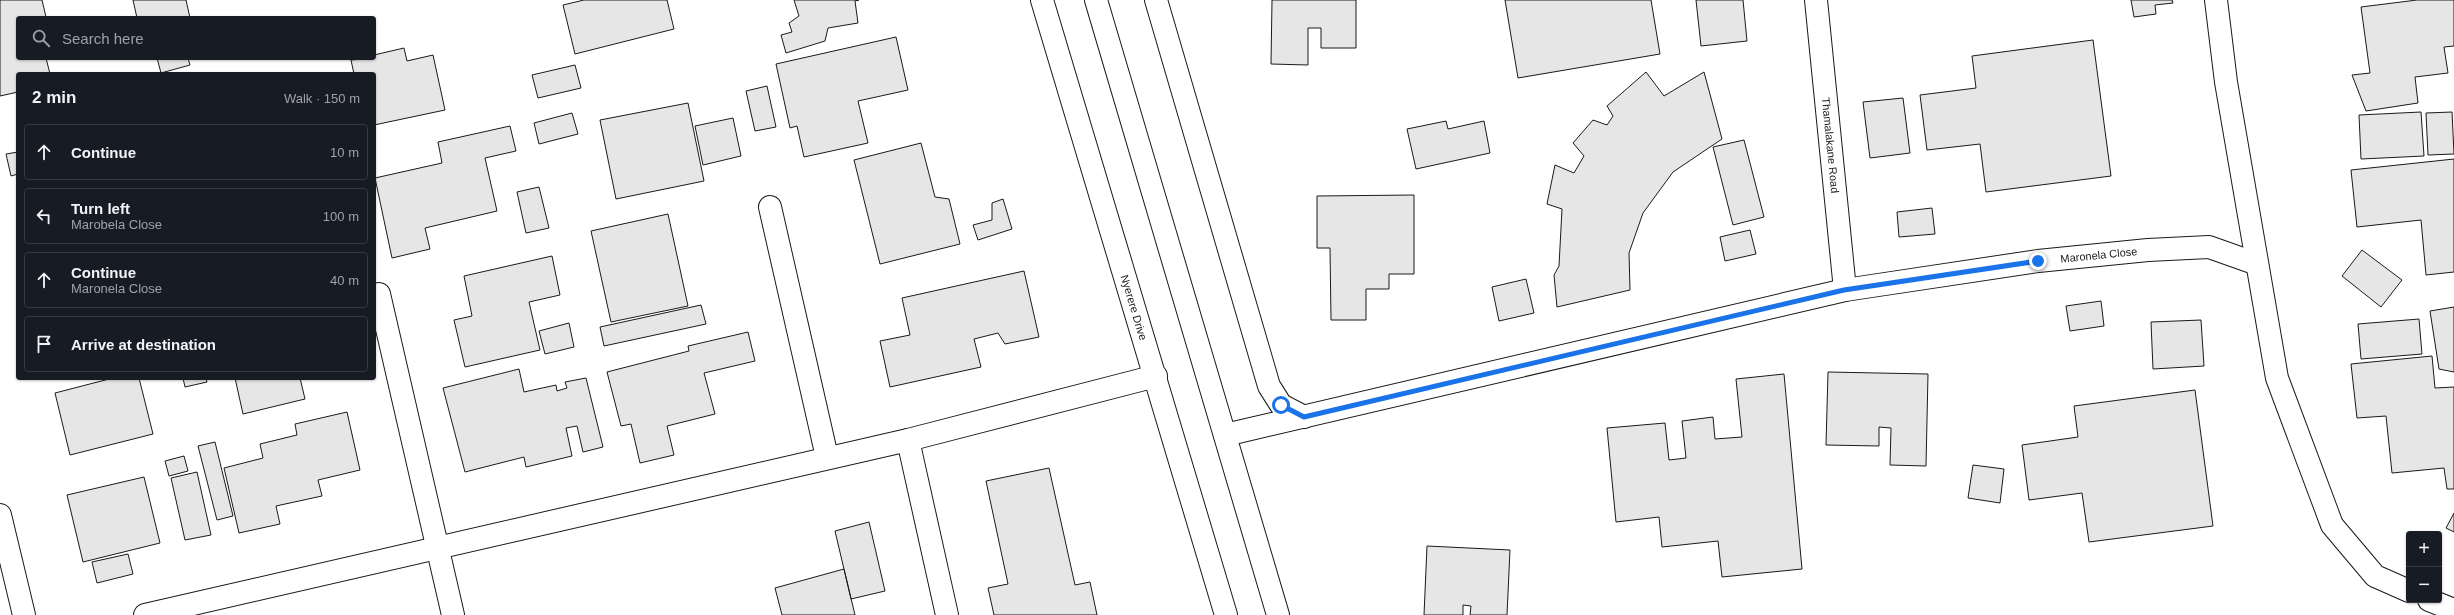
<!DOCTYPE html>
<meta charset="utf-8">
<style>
body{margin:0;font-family:Helvetica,sans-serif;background:#20242c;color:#f1f3f6}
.controls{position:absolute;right:12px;bottom:12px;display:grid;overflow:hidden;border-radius:4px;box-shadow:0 1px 3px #0004}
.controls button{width:36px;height:36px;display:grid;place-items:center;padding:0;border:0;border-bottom:1px solid #363941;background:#171b24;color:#f1f3f6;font:20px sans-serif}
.stop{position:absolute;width:12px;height:12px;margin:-9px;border:3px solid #1a73e8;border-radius:50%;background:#fff}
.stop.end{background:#1a73e8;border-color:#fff;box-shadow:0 1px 4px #0008}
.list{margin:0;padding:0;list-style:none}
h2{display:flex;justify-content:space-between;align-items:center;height:52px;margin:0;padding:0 16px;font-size:17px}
h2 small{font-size:13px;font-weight:400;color:#9ea1a6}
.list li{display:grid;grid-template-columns:26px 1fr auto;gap:12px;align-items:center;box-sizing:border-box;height:56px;margin:0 8px 8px;padding:0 8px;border:1px solid #363941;border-radius:4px}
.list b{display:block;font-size:15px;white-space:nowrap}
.list p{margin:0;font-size:13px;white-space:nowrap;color:#9ea1a6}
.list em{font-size:13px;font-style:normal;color:#9ea1a6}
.icon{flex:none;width:22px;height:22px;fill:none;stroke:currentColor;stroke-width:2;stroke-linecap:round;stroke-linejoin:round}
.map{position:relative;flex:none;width:2454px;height:615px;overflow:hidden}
.search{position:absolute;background:#171b24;box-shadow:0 1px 3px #0004;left:16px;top:16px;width:360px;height:44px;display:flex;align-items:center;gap:10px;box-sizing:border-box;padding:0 14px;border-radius:4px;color:#9ea1a6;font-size:15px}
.panel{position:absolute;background:#171b24;box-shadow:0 1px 3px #0004;left:16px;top:72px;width:360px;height:308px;border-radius:4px}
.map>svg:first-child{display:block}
.building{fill:#e6e6e6;stroke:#1a1a1a}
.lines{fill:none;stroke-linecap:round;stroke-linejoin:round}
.street-casing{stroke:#1a1a1a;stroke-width:24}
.secondary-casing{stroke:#1a1a1a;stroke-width:24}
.street{stroke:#fff;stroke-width:22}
.secondary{stroke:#fff;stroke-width:22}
.route{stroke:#1a73e8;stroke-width:5}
.labels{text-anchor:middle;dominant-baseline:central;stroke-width:3;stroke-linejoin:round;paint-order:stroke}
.street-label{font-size:11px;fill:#1a1a1a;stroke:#fff}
</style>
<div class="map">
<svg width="2454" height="615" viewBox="0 0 2454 615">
<rect width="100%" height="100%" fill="#fff"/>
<path class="building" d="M 0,0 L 42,0 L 46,17 L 18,18 L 18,58 L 46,58 L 50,74 L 18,74 L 18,92 L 0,96 Z
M 133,0 L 186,0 L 190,18 L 137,18 Z
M 584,0 L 667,0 L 674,29 L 575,54 L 563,5 Z
M 794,0 L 859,0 L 855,1 L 858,23 L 828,28 L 825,41 L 786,53 L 781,35 L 792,32 L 789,23 L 799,16 Z
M 1272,0 L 1356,0 L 1356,48 L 1321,48 L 1321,28 L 1308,28 L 1308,65 L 1271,64 Z
M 1505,0 L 1651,0 L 1660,54 L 1518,78 Z
M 1696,0 L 1743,0 L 1747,41 L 1701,46 Z
M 2131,0 L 2172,0 L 2173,3 L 2155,5 L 2156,14 L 2134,17 Z
M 2417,0 L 2454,0 L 2454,46 L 2444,47 L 2448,73 L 2415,77 L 2418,103 L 2366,111 L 2352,75 L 2370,73 L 2361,7 Z
M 896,37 L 908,90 L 858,101 L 868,143 L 804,157 L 797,126 L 790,128 L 776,64 Z
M 2093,40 L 2111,176 L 1986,192 L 1980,144 L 1927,150 L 1920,95 L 1976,88 L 1972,56 Z
M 404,48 L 407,61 L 433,55 L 445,110 L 374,125 L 374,74 L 354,74 L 351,60 L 374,58 L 374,55 Z
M 157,58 L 188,58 L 190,65 L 161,73 Z
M 575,65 L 581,88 L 538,98 L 532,75 Z
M 1646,72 L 1664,96 L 1704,72 L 1722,139 L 1673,172 L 1643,213 L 1629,253 L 1630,290 L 1557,307 L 1554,275 L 1559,266 L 1562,209 L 1547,204 L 1555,165 L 1574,173 L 1584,156 L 1573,143 L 1593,120 L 1607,125 L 1613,116 L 1607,106 Z
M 767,86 L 776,127 L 755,131 L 746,91 Z
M 1903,98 L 1910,153 L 1870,158 L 1863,102 Z
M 688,103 L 704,181 L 616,199 L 600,120 Z
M 2421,112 L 2424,156 L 2361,159 L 2359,115 Z
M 2452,112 L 2454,154 L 2428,155 L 2426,113 Z
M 572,113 L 578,134 L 539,144 L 534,123 Z
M 733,118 L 741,156 L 703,165 L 695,126 Z
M 1446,121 L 1448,129 L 1484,121 L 1490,153 L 1416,169 L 1407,129 Z
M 510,126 L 516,151 L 485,158 L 497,211 L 425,228 L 430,249 L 392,258 L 375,178 L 442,163 L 438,142 Z
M 1744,140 L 1764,217 L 1733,225 L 1713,147 Z
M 921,143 L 935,197 L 949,199 L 960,244 L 880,264 L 854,160 Z
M 18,152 L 18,174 L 11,176 L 6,154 Z
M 2454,159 L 2454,272 L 2426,275 L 2421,220 L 2357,227 L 2351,170 Z
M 539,187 L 549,228 L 526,233 L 517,192 Z
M 1414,195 L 1414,274 L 1389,274 L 1389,289 L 1366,289 L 1366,320 L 1331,320 L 1330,248 L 1317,248 L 1317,196 Z
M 1003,199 L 1012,229 L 978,240 L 973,225 L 992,220 L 992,203 Z
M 1932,208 L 1935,234 L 1899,237 L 1897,212 Z
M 668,214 L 688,306 L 611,322 L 591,231 Z
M 1750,230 L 1756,254 L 1725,261 L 1720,237 Z
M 2362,250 L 2402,280 L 2381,307 L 2342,276 Z
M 552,256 L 560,295 L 529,302 L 540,350 L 465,367 L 454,320 L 472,316 L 464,276 Z
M 1024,271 L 1039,337 L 1005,344 L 998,333 L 974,339 L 981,367 L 890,387 L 880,341 L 910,335 L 902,298 Z
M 1526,279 L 1534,313 L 1499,321 L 1492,287 Z
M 2101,301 L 2104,326 L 2070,331 L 2066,306 Z
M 701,305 L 706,324 L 604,346 L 600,327 Z
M 2454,307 L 2454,372 L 2439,369 L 2430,311 Z
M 2419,319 L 2422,354 L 2361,359 L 2358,324 Z
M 2201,320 L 2204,366 L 2153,369 L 2151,322 Z
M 569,323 L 574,347 L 545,354 L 539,331 Z
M 748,332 L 755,361 L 704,373 L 715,414 L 667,426 L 674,455 L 640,463 L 631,424 L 621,426 L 607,372 L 689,351 L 688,346 Z
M 2432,356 L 2435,388 L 2454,387 L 2454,489 L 2447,489 L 2444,468 L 2392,473 L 2386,416 L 2357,418 L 2351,364 Z
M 519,369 L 524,392 L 556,385 L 557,391 L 567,388 L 565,382 L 586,378 L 603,447 L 583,452 L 577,426 L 566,428 L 572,456 L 526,467 L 524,457 L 465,472 L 443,388 Z
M 1828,372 L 1928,374 L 1926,466 L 1890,465 L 1891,428 L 1879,427 L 1879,446 L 1826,445 Z
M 1784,374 L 1802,569 L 1722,577 L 1718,541 L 1662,547 L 1659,517 L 1616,522 L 1607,428 L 1665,423 L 1669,460 L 1686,458 L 1682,421 L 1713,417 L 1715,439 L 1742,437 L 1736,379 Z
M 113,378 L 139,378 L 153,434 L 70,455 L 55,393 Z
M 183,378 L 206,378 L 207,382 L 185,387 Z
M 235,378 L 300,378 L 305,399 L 243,414 Z
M 2195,390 L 2213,526 L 2089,542 L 2082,493 L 2029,500 L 2022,445 L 2078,437 L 2074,406 Z
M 347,412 L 360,470 L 318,480 L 322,496 L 276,506 L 280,524 L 239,533 L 224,468 L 263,458 L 260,444 L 297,435 L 295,424 Z
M 215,442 L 233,516 L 217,520 L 198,446 Z
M 184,456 L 188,471 L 169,476 L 165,461 Z
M 1973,465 L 2004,469 L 2000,503 L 1968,498 Z
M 1049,468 L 1075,585 L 1090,582 L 1097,615 L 994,615 L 988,588 L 1008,584 L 986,481 Z
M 197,472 L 211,535 L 185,540 L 171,478 Z
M 144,477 L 160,543 L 83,562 L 67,495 Z
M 2454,513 L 2454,532 L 2446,528 Z
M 869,522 L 885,591 L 851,599 L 835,531 Z
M 1427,546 L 1510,550 L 1507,615 L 1470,615 L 1471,606 L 1463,605 L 1463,615 L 1424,615 Z
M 128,554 L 133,574 L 97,583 L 92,562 Z
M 844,569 L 855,615 L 782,615 L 775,588 Z"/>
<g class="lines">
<g class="street-casing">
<g id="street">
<path d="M 1156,0 L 1269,386 L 1281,405 L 1304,417"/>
<path id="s1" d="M 1816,0 L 1845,290"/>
<path d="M 2216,0 L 2226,82 L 2277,378 L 2332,525 L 2375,576 L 2409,591"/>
<path d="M 770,207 L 827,457"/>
<path d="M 379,294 L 453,615"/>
<path id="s2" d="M 1225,435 L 1845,290 L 2038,261 L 2148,250 L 2209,247 L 2257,264"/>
<path d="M 908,440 L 947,615"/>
<path d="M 0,515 L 24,615"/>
<path d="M 2429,600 L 2454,610"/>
<path d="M 145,615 L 908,440 L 1156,376"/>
</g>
</g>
<g class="secondary-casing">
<g id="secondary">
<path id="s3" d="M 1042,0 L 1226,615"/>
<path d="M 1096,0 L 1278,615"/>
</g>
</g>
<use href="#street" class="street"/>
<use href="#secondary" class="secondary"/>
</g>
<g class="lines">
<path class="route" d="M 1281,405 L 1304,417 L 1844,290 L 2038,261"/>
</g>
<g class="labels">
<g class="street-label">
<text stroke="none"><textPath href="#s1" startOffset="146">Thamalakane Road</textPath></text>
<text stroke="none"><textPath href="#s2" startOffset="893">Maronela Close</textPath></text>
<text stroke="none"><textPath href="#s3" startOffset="321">Nyerere Drive</textPath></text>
</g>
</g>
</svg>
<div class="controls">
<button>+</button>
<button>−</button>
</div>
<div class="stop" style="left:1281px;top:405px"></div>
<div class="stop end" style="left:2038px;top:261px"></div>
<div class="search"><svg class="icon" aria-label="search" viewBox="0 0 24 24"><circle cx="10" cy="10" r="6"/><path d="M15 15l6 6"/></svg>Search here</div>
<section class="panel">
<h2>2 min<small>Walk · 150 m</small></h2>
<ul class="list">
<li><svg class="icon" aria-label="ahead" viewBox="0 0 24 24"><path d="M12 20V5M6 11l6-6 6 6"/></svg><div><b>Continue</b></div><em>10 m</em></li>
<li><svg class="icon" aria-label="left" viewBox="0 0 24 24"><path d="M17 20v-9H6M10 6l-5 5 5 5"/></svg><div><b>Turn left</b><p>Marobela Close</p></div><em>100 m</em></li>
<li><svg class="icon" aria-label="ahead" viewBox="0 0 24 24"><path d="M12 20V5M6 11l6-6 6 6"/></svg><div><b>Continue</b><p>Maronela Close</p></div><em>40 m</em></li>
<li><svg class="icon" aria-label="arrive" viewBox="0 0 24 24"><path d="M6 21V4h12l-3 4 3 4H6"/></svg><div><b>Arrive at destination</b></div></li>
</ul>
</section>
</div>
